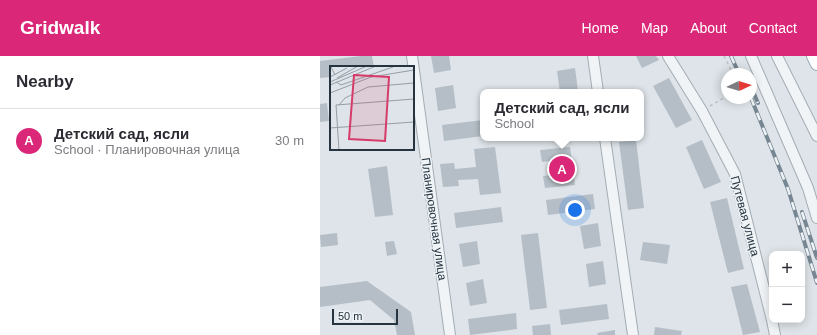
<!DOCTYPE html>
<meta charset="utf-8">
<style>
body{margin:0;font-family:Arial,sans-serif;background:#f7f7f7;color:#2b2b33}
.controls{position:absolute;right:12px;bottom:12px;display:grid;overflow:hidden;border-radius:8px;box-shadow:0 2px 10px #0003}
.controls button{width:36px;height:36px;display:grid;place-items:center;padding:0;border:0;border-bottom:1px solid #e1e1e2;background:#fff;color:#2b2b33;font:20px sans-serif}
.compass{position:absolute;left:401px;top:12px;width:36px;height:36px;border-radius:50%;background:#fff;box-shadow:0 2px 10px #0003;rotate:86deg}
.scale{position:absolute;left:12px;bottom:10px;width:66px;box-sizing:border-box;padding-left:4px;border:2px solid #263441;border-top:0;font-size:11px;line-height:14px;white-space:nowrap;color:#263441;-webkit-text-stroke:3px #eef3f6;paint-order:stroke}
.you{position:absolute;left:255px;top:154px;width:14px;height:14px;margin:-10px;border:3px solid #fff;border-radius:50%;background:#1a73e8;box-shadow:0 0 0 6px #1a73e833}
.badge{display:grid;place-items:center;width:26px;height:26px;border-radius:50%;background:#db2777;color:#fff;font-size:13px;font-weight:700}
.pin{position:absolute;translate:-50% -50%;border:2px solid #fff;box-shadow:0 1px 4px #0006}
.popup{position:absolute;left:160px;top:33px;width:164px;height:52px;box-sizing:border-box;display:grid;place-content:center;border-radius:8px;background:#fff;filter:drop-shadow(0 1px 3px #0005);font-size:13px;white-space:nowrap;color:#7c7c81}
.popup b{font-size:15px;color:#2b2b33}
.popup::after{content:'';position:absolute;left:50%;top:100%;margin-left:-8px;border:8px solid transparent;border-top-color:#fff}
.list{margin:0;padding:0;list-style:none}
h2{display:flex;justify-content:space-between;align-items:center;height:52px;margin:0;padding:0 16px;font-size:17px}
h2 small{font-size:13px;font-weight:400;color:#7c7c81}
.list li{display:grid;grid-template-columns:26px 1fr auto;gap:12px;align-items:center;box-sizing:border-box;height:64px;padding:0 16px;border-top:1px solid #e1e1e2}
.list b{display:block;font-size:15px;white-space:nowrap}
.list p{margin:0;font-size:13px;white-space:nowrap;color:#7c7c81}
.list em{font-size:13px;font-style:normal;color:#7c7c81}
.map{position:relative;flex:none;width:497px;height:279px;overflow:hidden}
header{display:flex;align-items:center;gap:24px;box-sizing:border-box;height:56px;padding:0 20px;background:#db2777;color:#fff}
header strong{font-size:19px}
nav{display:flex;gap:22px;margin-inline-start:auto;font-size:14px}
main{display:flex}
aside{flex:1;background:#fff}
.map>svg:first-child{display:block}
.building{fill:#b5bec6}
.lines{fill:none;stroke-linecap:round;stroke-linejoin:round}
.minor-casing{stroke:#a3acb3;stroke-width:12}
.major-casing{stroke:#9daab5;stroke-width:14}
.path{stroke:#bcc2c8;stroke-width:1.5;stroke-dasharray:3 3;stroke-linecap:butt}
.minor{stroke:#f1f4f7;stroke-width:10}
.major{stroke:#fff;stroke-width:12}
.rail-casing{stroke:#778693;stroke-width:4}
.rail{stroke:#eef3f6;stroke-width:2.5;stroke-dasharray:8;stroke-linecap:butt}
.labels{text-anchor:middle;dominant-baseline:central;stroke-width:3;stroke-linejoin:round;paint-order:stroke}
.street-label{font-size:12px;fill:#263441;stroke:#eef3f6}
.inset-road{fill:none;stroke:#949ea6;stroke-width:1}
.view{fill:#d63b69;fill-opacity:0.15;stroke:#d63b69;stroke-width:2}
.inset-edge{fill:none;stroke:#263441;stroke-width:2}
</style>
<header>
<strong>Gridwalk</strong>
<nav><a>Home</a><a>Map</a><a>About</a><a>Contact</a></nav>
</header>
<main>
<aside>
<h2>Nearby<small></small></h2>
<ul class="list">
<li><span class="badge">A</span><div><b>Детский сад, ясли</b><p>School · Планировочная улица</p></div><em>30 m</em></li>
</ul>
</aside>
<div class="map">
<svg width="497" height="279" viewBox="0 0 497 279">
<rect width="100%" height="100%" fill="#dee4e9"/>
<path class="building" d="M 41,0 L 52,0 L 54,11 L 11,11 L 11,21 L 0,22 L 0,5 Z
M 111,0 L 129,0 L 131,14 L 114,17 Z
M 316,0 L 336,0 L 339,4 L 322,12 Z
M 255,12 L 258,35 L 240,36 L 237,15 Z
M 349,22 L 372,64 L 356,72 L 333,30 Z
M 133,29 L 136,52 L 118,55 L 115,32 Z
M 7,47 L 9,65 L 0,66 L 0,48 Z
M 163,64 L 163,80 L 124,85 L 122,69 Z
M 316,84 L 324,152 L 308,154 L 299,86 Z
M 382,84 L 401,126 L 384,133 L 366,91 Z
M 175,91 L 181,137 L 160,139 L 158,123 L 138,124 L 139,130 L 123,131 L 120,108 L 134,107 L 135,113 L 156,111 L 154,93 Z
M 250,91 L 255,129 L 225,132 L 223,120 L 232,119 L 230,105 L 222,106 L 220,94 Z
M 67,110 L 73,159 L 55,161 L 48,113 Z
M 273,138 L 275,153 L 228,159 L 226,144 Z
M 407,142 L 424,213 L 408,217 L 390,146 Z
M 181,151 L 183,166 L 136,172 L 134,157 Z
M 278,167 L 281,190 L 264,193 L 260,170 Z
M 17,177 L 18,189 L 1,191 L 0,179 Z
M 218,177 L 227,252 L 210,254 L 201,179 Z
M 74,185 L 77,198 L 67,200 L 65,186 Z
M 157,185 L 160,208 L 143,211 L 139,188 Z
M 323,186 L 350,189 L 347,208 L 320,204 Z
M 283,205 L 286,228 L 269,231 L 266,208 Z
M 163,223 L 167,247 L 150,250 L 146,227 Z
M 47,225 L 91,256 L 95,279 L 77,279 L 74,264 L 50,244 L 0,251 L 0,231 Z
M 427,228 L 440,276 L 423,279 L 411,231 Z
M 287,248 L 289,263 L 241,269 L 239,254 Z
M 196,257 L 197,273 L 150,279 L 148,263 Z
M 230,268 L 231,279 L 213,279 L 212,270 Z
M 335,271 L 362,275 L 361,279 L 334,279 Z
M 295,274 L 295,279 L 278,279 L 277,277 Z"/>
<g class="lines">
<g class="minor-casing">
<path id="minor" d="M 92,0 L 130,279
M 273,0 L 278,36
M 348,0 L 382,55 L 415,118 L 452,264
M 431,0 L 488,132 L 497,162
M 457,0 L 497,80
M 285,82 L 313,279
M 452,264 L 455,279"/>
</g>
<g class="major-casing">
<path id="major" d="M 493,0 L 497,8"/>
</g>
<path class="path" d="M 404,0 L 413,18
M 390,50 L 407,40"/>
<use href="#minor" class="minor"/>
<use href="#major" class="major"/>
<g class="rail-casing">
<path id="rail" d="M 411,0 L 419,18
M 431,31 L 438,47
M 431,42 L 468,133 L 497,227
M 482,156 L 497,202"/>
</g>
<use href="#rail" class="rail"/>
</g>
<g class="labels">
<g class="street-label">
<text transform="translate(425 160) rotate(75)">Путевая улица</text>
<text transform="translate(114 163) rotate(82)">Планировочная улица</text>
</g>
</g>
<g transform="translate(10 10)">
<rect width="84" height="84" fill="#dee4e9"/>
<path class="inset-road" d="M 4,0 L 1,1 L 5,9M 0,11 L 17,2M 7,12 L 28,0M 0,16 L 37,0M 6,16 L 11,19 L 63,1M 0,19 L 46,0M 0,27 L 41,11 L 84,4M 9,39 L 15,32 L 38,21 L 84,17M 0,62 L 84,56M 9,84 L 6,39 L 84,33"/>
<path class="view" d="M 24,9 L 59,11 L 55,75 L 19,73 Z"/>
<rect width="84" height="84" class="inset-edge"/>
</g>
</svg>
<div class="controls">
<button>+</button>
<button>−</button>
</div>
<svg class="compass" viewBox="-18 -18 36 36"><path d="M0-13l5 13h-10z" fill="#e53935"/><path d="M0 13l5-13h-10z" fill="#7c7c81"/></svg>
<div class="scale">50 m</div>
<div class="you"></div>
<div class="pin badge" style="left:242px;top:113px">A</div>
<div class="popup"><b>Детский сад, ясли</b>School</div>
</div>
</main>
